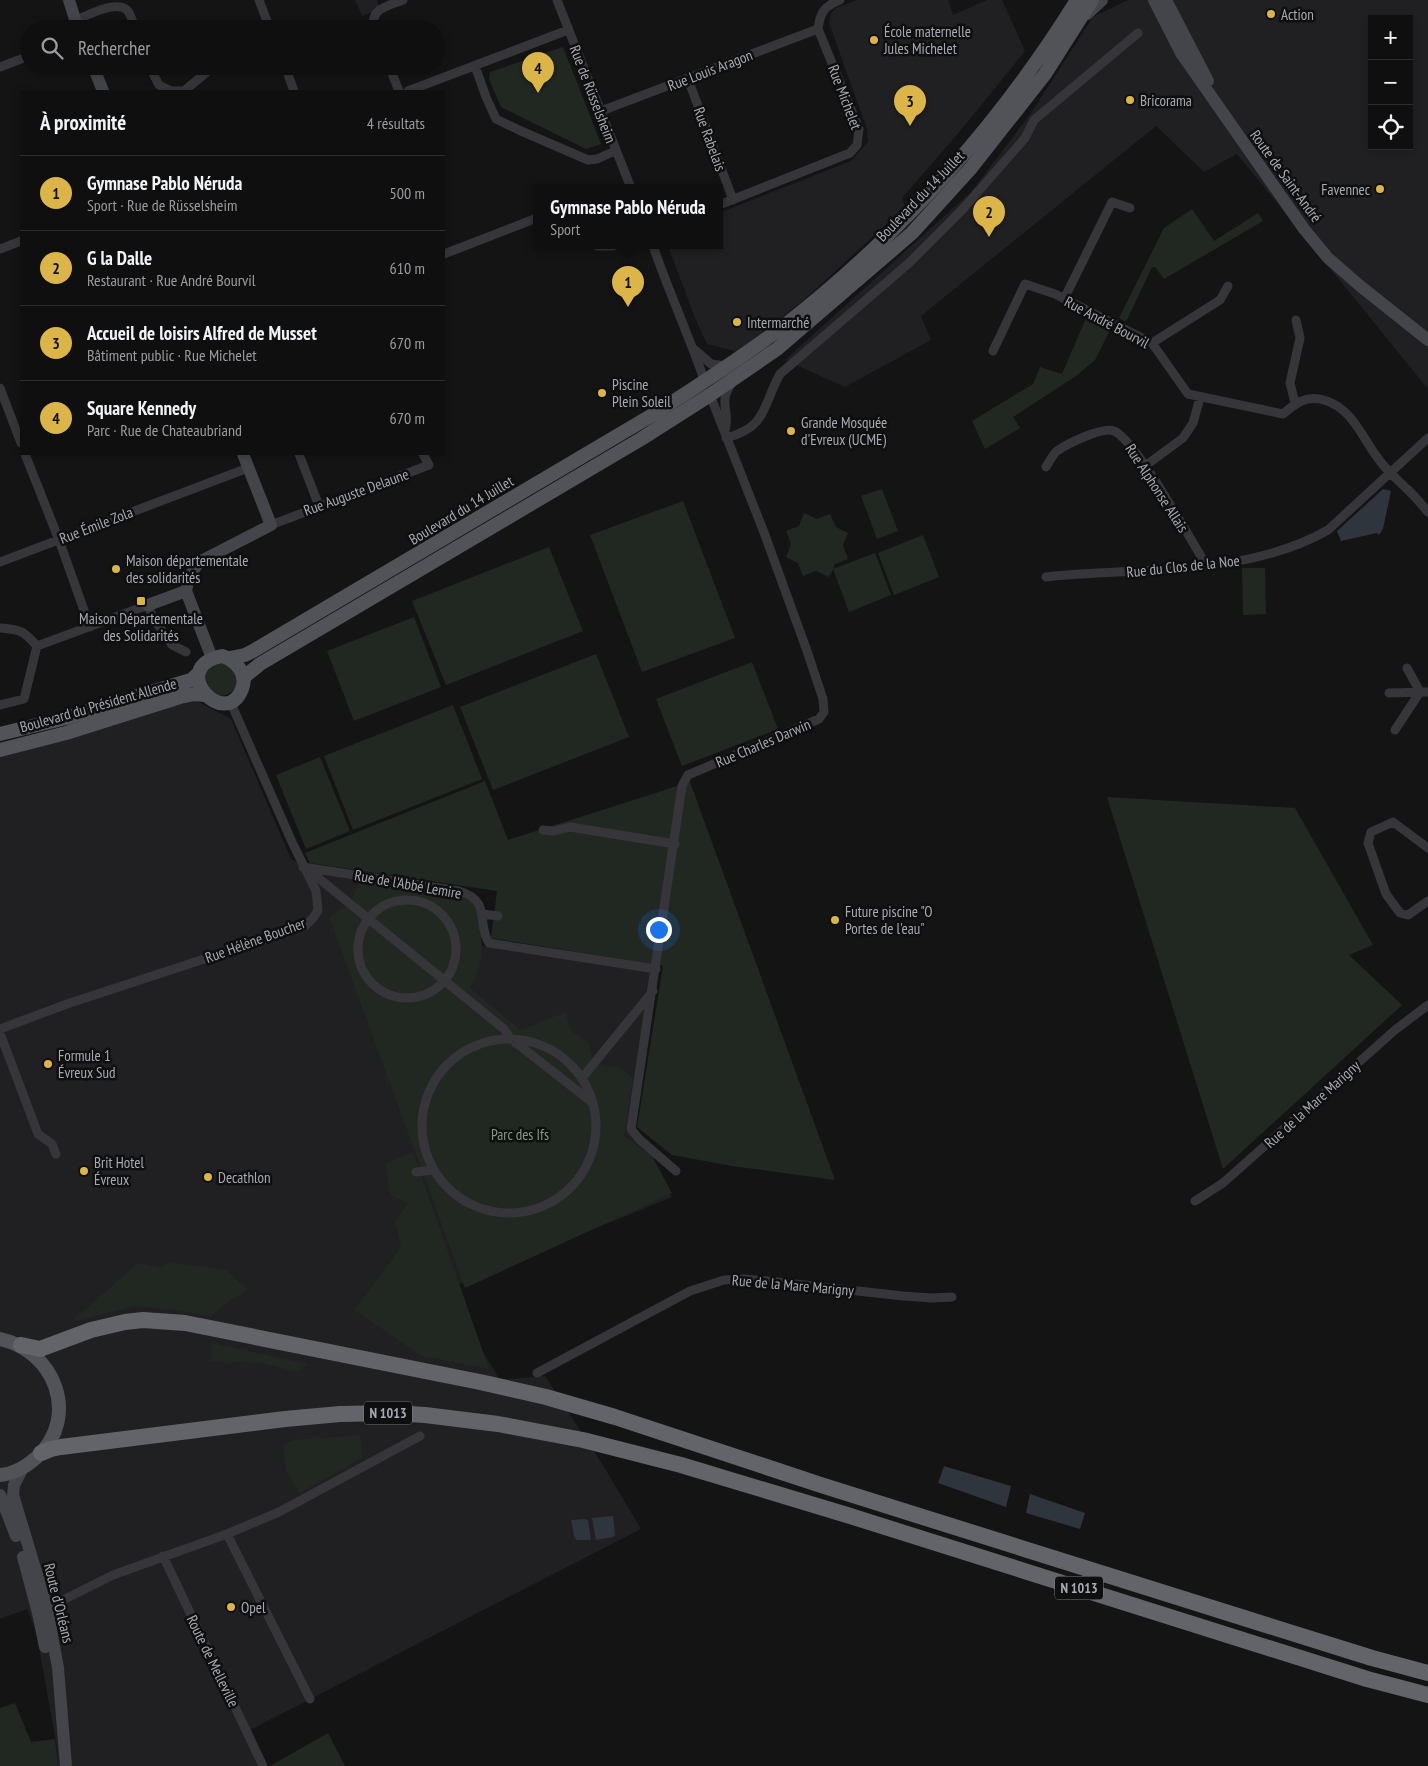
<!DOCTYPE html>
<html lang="fr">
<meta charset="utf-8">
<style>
body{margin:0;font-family:"PT Sans Narrow",sans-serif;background:#1d1d1e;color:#f1f3f6}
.controls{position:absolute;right:15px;top:15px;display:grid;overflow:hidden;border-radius:0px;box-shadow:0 2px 8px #0003}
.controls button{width:45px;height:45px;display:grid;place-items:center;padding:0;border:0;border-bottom:1px solid #2f2f30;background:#0f0f10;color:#f1f3f6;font:25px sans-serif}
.you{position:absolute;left:658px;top:929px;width:18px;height:18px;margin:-12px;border:4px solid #fff;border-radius:50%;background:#1a73e8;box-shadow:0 0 0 8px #1a73e833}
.badge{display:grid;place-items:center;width:32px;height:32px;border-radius:50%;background:#dbb547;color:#111;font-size:16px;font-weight:700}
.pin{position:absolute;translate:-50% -41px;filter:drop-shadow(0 1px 2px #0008)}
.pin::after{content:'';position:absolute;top:26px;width:18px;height:15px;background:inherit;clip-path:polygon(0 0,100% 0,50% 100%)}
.popup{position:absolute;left:533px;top:184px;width:190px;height:65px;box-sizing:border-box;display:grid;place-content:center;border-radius:0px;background:#0f0f10;filter:drop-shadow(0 1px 4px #0005);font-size:16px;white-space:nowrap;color:#9b9c9f}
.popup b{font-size:19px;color:#f1f3f6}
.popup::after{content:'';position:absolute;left:50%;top:100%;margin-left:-10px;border:10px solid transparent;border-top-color:#0f0f10}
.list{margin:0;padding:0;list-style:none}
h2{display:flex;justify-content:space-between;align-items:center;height:65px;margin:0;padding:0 20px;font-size:21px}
h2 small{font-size:16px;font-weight:400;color:#9b9c9f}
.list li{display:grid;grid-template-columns:32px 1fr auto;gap:15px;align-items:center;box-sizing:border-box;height:75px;padding:0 20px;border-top:1px solid #2f2f30}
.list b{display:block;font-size:19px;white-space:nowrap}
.list p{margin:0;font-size:16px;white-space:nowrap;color:#9b9c9f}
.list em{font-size:16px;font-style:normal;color:#9b9c9f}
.icon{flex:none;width:28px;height:28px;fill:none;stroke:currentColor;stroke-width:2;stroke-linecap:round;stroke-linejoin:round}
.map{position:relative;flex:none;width:1428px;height:1766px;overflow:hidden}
.search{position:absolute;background:#0f0f10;box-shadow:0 2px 8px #0003;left:20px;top:20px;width:425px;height:55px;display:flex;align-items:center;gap:12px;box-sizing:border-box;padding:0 18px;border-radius:28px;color:#9b9c9f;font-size:19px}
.panel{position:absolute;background:#0f0f10;box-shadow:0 2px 8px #0003;left:20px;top:90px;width:425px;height:365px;border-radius:0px}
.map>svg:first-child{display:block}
.built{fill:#202022;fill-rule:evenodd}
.green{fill:#212822}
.water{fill:#2f353d}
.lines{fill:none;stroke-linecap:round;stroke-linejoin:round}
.street{stroke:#36363a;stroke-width:9}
.secondary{stroke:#44454a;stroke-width:12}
.primary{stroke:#525359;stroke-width:14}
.highway{stroke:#62646a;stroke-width:16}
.poi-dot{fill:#dbb547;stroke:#0f0f10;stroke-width:2}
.labels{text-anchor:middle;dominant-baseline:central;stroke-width:5;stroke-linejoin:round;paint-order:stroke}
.shield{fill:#0f0f10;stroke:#797c83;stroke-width:1}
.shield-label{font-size:14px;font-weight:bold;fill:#a7aab4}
.poi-label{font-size:15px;fill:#a7aab4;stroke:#0f0f10;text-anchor:start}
.street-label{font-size:15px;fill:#a7aab4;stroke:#0f0f10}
.park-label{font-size:15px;fill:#819d85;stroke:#0f0f10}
</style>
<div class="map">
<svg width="1428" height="1766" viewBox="0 0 1428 1766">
<rect width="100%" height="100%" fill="#141415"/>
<path class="built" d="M 355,0 L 377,0 L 380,9 L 362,16 Z
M 857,0 L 948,0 L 953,15 L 987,0 L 1002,0 L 1025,51 L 961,130 L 902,198 L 905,207 L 806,298 L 739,352 L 707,344 L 695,318 L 668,246 L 719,246 L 719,213 L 851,161 L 868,142 L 867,129 L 829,23 L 831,13 L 836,8 Z
M 1128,0 L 1428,0 L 1428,389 L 1237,154 L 1204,172 L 1156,126 L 921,316 L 931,340 L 845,387 L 785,360 L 972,191 L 1031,113 L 1093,17 ZM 1372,19 L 1409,19 L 1409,146 L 1372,146 Z
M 195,700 L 231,719 L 291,859 L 316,872 L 459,894 L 474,903 L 479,915 L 482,946 L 654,970 L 630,1130 L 649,1147 L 649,1154 L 672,1197 L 445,1290 L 500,1380 L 545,1376 L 601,1462 L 641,1529 L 250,1730 L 267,1766 L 58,1766 L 56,1742 L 36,1631 L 27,1609 L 0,1619 L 0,754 L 128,715 Z"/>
<path class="green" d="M 563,47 L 601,144 L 586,149 L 501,107 L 489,79 L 490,72 Z
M 1192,209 L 1214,241 L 1258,213 L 1263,221 L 1164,279 L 1155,267 L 1152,267 L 1126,322 L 1119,318 L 1164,228 Z
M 1087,316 L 1111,328 L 1095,360 L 1076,376 L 1013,417 L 1020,428 L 985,449 L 972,421 L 1033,384 L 1040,367 L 1062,374 Z
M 882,489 L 898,531 L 877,539 L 861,496 Z
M 683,501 L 735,638 L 642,672 L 590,535 Z
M 804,513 L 817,519 L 830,514 L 836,527 L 848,533 L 843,545 L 848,559 L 835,564 L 833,569 L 875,553 L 891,595 L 849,612 L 833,569 L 829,577 L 816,571 L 803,576 L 798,563 L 786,557 L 791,544 L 786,531 L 799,526 Z
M 923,535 L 939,577 L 894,595 L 878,553 Z
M 549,547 L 583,631 L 446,685 L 412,601 Z
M 1242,568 L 1265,568 L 1266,614 L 1243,615 Z
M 414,617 L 441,687 L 354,721 L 327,651 Z
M 596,654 L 629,737 L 493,790 L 460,707 Z
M 218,661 L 235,668 L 238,685 C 223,707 201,691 207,669 Z
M 752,662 L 778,729 L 682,766 L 656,699 Z
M 453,705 L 482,779 L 353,830 L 324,756 Z
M 320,757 L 350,831 L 306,849 L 276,775 Z
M 485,781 L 508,840 L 690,782 L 835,1180 L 732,1166 L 672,1155 L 637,1127 L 663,966 L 491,938 L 497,891 L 310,863 L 305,853 Z
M 1107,797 L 1295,808 L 1373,945 L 1349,955 L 1402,1005 L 1223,1169 Z
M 358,880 L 462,898 L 477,905 C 481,937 487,960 470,988 L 520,1030 L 566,1012 L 570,1030 L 589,1043 C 590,1055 594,1066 607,1067 C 610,1067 613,1065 616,1066 C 621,1067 628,1075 633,1078 L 624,1136 L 652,1156 L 672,1193 L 465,1288 L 329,917 C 345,907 356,901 358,880 Z
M 413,1152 L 489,1369 L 422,1356 L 354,1310 L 401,1247 L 395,1222 L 408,1203 L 390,1194 L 385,1164 Z
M 168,1262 L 226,1270 L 248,1290 L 232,1299 L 211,1316 L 174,1310 L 135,1306 L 71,1322 L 138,1263 L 161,1268 Z
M 211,1343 L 308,1364 L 299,1372 L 260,1363 L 210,1361 Z
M 360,1435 L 362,1458 L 300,1493 L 286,1471 L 283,1445 L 294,1440 Z
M 15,1703 L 31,1742 L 55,1739 L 58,1766 L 0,1766 L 0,1708 Z
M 328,1733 L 345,1766 L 270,1766 Z"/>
<path class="water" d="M 1383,489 L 1391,491 L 1383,529 L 1379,535 L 1377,533 L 1341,541 L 1337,531 Z
M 944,1466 L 1011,1486 L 1006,1507 L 938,1483 Z
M 1030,1494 L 1085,1513 L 1080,1529 L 1026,1513 Z
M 613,1516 L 615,1535 L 613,1537 L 596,1540 L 592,1518 Z
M 585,1519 L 588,1520 L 591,1540 L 576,1540 L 574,1536 L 571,1520 Z"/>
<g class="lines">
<path class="street" d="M 259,0 L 270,29
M 557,0 L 631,188
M 75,21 C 87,15 116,0 127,10 C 131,14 133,23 135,29
M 375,29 C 368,9 388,6 403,0
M 149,66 L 159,85 L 171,91 L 184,91 L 214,66
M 285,66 L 294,91
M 389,66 L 399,91
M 475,66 L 486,97 L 496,119 L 521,131 L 588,160 L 597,159 L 615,151
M 0,67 L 29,56
M 688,79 L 733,200
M 408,91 L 568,30
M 601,111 L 818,29
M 719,205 L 850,153 L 857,145 L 859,129 L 818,29 C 820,13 824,6 840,0
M 597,246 L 613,246
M 653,246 C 669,292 689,336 705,382
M 0,249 L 21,241
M 444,254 L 537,218
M 1064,299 L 1112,202 L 1130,208
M 1152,343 L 1220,300 L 1228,286
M 695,350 L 711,364 L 727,366
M 993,351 L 1025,284 L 1055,294 L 1152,343 L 1188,394 L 1283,414 C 1296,403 1306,395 1324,400 C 1353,408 1363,440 1380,461 C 1388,472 1398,480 1407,489 C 1415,496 1421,504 1428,512
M 0,388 L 21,443
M 1295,403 L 1290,383 L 1300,338 L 1296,320
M 725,430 C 731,411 717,404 732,383
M 726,438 C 768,427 762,406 780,374 L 909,263 L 962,210 L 1025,138 L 1034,120 L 1138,33
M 25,454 L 59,540 L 90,627
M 299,454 L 319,506
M 1145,466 L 1183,438 L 1193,423 L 1200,398
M 1046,467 C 1049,462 1053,454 1057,451 C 1067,444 1103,426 1114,431 C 1136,440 1191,541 1207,566
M 271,525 L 429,465 L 423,454
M 0,562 L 248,468
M 1046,577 C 1137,567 1246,577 1328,530 L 1428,438
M 0,628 C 21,630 23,630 37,646 L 24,699 L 0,705
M 37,646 L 148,605 L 152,616 L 172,645 L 186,652
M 1389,693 L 1428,692
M 1395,730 L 1420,692 L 1407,668
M 543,830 L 554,831 L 570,827 L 675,844
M 1428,848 L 1393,822 L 1371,832 L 1368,843 L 1386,894 L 1400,913 L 1408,915 L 1428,901
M 303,867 L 459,891 C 492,901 476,922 489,943 L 656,969
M 306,868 L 504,1029 L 510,1038 L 593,1103
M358 949a49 49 0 1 1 98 0a49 49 0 1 1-98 0Z
M 483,914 L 498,916
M 0,1029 L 67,1004 L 305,926 L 313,918 L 318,910 L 316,891 L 292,842 L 230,701
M 0,1033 L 38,1134 L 52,1144 L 56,1154
M422 1126a87 87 0 1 1 174 0a87 87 0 1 1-174 0Z
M 582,1078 L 653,991
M 676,1171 L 639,1139 L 631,1129 L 682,786 L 688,775 L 819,719 L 824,712 L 823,699 L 807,651 L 765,535 L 710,395
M 416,1172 L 433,1170
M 1195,1201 L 1223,1183 L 1395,1030 L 1428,1005
M 537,1373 L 690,1291 L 724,1280 L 743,1279 L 768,1281 L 903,1296 L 932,1298 L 952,1297
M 227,1534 L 279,1512 L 420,1436
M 163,1556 L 263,1766
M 47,1608 L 113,1575 L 227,1534 L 310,1699"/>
<path class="secondary" d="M 69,0 L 78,29
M 1154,0 L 1181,53 L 1304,229 L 1328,258 L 1359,285 L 1428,340
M 1166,0 L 1208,81
M 1087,14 L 1102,0
M 93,66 L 103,91
M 186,591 L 212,658
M 148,605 L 186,591 L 189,577 L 199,562 L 271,525 L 243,454
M 23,1468 L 14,1485 L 13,1495 L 47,1608 L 58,1668 L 66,1766
M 0,1495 L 16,1536
M 23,1557 L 38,1613 L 45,1647"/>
<path class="primary" d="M 222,656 C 236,660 248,674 242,689 C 225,732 166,667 222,656 Z
M 230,658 L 245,655 L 253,651 L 654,414 C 698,386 743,357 785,325 C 900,235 1000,124 1077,0
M 243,678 L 260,664 L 641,439 L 710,395 L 777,349 L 912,233 L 971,168 L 1045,74 L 1092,0
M 0,734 L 66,718 L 184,682 L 191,680 L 199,673
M 0,750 L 66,733 L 180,697 L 194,694 L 205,695
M 0,1339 C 54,1350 81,1416 37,1457 C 27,1466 14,1474 0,1475"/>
<path class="highway" d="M 21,1345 L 40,1349 L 91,1330 L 125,1322 L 143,1320 L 185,1323 L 480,1382 L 546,1397 L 615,1417 L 821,1485 L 1260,1623 L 1372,1658 L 1428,1673
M 41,1453 L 51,1449 L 61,1447 L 285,1419 L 340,1414 L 393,1413 L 425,1415 L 498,1424 L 583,1440 L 681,1465 L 847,1515 L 1367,1679 L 1428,1695"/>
</g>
<g class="poi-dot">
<circle cx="1271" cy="14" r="5"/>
<circle cx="874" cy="40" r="5"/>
<circle cx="1130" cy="100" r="5"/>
<circle cx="1380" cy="189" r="5"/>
<circle cx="737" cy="322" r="5"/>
<circle cx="602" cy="393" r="5"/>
<circle cx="791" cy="431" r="5"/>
<circle cx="116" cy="569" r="5"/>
<rect x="136" y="596" width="10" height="10" rx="2.5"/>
<circle cx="835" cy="920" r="5"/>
<circle cx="48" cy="1064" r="5"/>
<circle cx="84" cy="1171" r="5"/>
<circle cx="208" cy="1177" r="5"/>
<circle cx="231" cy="1607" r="5"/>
</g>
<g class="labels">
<g class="shield">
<rect x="364" y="1401.5" width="48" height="23" rx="4"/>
<rect x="1055" y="1576.5" width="48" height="23" rx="4"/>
</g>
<g class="shield-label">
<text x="388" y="1413">N 1013</text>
<text x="1079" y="1588">N 1013</text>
</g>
<g class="poi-label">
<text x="1281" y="14">Action</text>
<text x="884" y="31">École maternelle<tspan x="884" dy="17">Jules Michelet</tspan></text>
<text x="1140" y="100">Bricorama</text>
<text x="1370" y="189" text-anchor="end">Favennec</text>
<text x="747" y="322">Intermarché</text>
<text x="612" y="384">Piscine<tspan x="612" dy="17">Plein Soleil</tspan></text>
<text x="801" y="422">Grande Mosquée<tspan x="801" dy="17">d'Evreux (UCME)</tspan></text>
<text x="126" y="560">Maison départementale<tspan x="126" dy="17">des solidarités</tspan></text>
<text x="141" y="618" text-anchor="middle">Maison Départementale<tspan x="141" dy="17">des Solidarités</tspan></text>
<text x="845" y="911">Future piscine "O<tspan x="845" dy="17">Portes de l'eau"</tspan></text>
<text x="58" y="1055">Formule 1<tspan x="58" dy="17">Évreux Sud</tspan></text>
<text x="94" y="1162">Brit Hotel<tspan x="94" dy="17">Évreux</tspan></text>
<text x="218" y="1177">Decathlon</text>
<text x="241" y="1607">Opel</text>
</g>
<g class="street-label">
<text transform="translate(710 70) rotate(-21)">Rue Louis Aragon</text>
<text transform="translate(593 94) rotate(69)">Rue de Rüsselsheim</text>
<text transform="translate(845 97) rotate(69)">Rue Michelet</text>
<text transform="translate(710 139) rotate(70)">Rue Rabelais</text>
<text transform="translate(1286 176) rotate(54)">Route de Saint-André</text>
<text transform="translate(920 196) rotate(-46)">Boulevard du 14 Juillet</text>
<text transform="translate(1107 322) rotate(28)">Rue André Bourvil</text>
<text transform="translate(1157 488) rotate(57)">Rue Alphonse Allais</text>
<text transform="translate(356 492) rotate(-20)">Rue Auguste Delaune</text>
<text transform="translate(461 510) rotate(-31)">Boulevard du 14 Juillet</text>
<text transform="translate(96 525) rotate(-21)">Rue Émile Zola</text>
<text transform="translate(1183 566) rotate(-6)">Rue du Clos de la Noe</text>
<text transform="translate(98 705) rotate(-16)">Boulevard du Président Allende</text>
<text transform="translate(763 743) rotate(-23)">Rue Charles Darwin</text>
<text transform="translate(408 884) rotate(10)">Rue de l'Abbé Lemire</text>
<text transform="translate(255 940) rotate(-20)">Rue Hélène Boucher</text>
<text transform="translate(1312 1104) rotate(-42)">Rue de la Mare Marigny</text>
<text transform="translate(793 1285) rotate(5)">Rue de la Mare Marigny</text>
<text transform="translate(59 1603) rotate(76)">Route d'Orléans</text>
<text transform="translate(213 1661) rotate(64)">Route de Melleville</text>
</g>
<g class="park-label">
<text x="520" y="1134">Parc des Ifs</text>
</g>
</g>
</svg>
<div class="controls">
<button>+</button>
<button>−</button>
<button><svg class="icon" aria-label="locate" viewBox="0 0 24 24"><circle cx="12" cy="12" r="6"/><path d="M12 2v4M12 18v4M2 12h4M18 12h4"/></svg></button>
</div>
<div class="you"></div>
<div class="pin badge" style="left:628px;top:307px">1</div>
<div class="popup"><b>Gymnase Pablo Néruda</b>Sport</div>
<div class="pin badge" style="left:989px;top:237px">2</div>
<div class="pin badge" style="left:910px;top:126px">3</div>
<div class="pin badge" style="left:538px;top:93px">4</div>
<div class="search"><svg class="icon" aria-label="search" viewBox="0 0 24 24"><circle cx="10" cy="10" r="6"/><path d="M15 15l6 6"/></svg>Rechercher</div>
<section class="panel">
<h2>À proximité<small>4 résultats</small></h2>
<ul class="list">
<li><span class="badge">1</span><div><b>Gymnase Pablo Néruda</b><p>Sport · Rue de Rüsselsheim</p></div><em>500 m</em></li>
<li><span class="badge">2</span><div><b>G la Dalle</b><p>Restaurant · Rue André Bourvil</p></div><em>610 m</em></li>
<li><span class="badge">3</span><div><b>Accueil de loisirs Alfred de Musset</b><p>Bâtiment public · Rue Michelet</p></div><em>670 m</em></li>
<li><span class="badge">4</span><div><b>Square Kennedy</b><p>Parc · Rue de Chateaubriand</p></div><em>670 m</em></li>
</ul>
</section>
</div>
